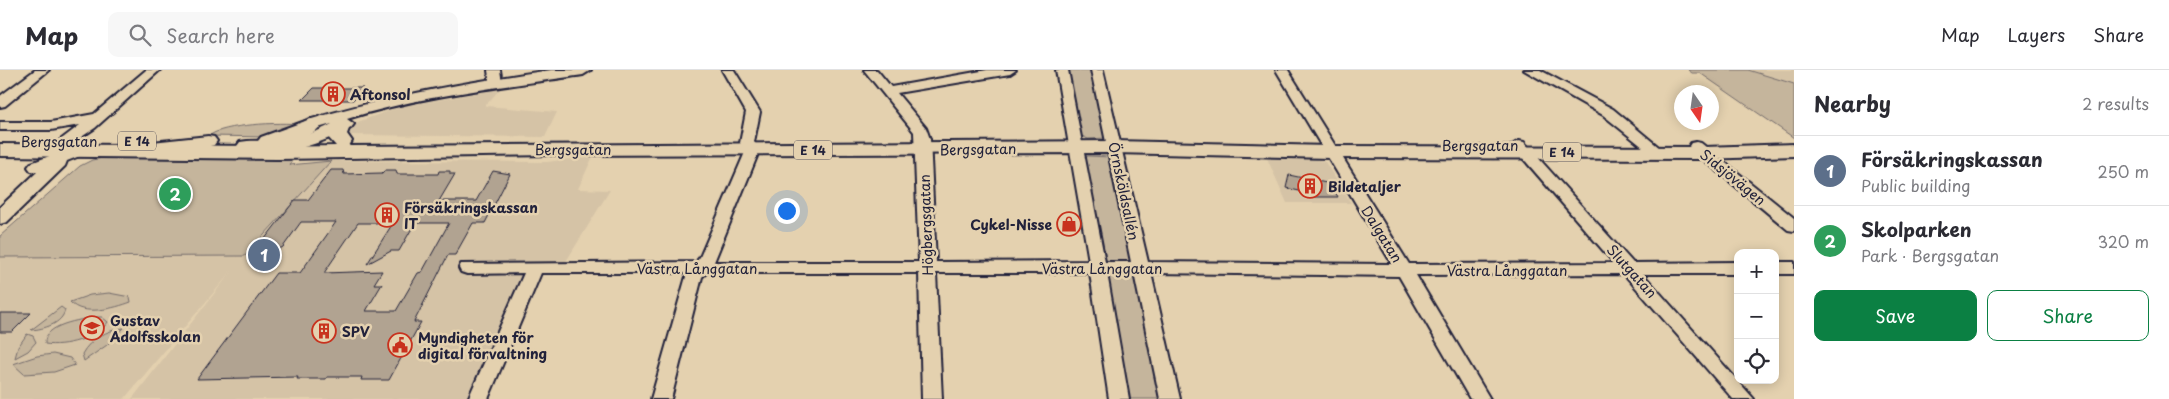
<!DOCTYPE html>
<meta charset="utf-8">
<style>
body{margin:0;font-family:"Playpen Sans",sans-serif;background:#f7f7f7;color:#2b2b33}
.controls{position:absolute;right:15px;bottom:15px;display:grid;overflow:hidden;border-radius:10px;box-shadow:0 2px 12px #0003}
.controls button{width:45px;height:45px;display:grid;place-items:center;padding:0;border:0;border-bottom:1px solid #e1e1e2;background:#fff;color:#2b2b33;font:25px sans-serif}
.compass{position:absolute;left:1674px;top:15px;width:45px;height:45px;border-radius:50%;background:#fff;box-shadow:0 2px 12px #0003;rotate:167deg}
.you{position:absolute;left:786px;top:140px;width:18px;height:18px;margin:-12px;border:4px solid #fff;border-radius:50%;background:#1a73e8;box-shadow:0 0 0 8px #1a73e833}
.badge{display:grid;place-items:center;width:32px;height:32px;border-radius:50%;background:#0b8043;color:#fff;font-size:16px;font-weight:700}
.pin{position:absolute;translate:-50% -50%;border:2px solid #fff;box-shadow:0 1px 5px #0006}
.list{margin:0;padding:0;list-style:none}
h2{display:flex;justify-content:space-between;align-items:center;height:65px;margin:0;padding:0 20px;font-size:21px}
h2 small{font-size:16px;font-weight:400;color:#7c7c81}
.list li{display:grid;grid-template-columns:32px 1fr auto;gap:15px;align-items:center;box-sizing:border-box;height:70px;padding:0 20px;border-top:1px solid #e1e1e2}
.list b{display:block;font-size:19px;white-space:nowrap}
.list p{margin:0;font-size:16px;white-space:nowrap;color:#7c7c81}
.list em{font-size:16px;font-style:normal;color:#7c7c81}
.actions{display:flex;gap:10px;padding:15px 20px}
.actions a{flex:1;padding:11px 0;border:1px solid #0b8043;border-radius:10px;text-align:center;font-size:18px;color:#0b8043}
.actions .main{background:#0b8043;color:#fff}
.icon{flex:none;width:28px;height:28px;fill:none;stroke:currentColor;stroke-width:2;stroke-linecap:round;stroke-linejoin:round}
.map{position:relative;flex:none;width:1794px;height:329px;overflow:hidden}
header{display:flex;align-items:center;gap:30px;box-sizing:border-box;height:70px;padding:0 25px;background:#fff;border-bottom:1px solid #e1e1e2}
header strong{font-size:24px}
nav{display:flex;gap:28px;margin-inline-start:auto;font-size:18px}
.search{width:350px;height:45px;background:#f7f7f7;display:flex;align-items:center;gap:12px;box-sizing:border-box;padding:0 18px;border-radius:10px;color:#7c7c81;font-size:19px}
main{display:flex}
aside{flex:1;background:#fff}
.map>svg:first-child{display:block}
.built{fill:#d5c3a6}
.green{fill:#c5b59c;stroke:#746c6c}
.building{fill:#b1a391;stroke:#22223b;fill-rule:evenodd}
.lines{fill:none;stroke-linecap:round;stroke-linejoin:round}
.minor-casing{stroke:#22223b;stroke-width:4}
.major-casing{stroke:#22223b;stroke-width:4}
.highway-casing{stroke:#22223b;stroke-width:4}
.minor{fill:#e4d1af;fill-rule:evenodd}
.major{fill:#e4d1af;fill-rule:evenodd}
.highway{fill:#e4d1af;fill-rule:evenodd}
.labels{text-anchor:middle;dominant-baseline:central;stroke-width:5;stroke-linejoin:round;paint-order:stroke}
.shield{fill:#e4d1af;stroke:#5c565e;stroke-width:1}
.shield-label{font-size:12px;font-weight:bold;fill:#22223b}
.poi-label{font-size:14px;font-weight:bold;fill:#22223b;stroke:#e4d1af;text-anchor:start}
.street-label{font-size:14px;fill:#22223b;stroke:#e4d1af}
</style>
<header>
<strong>Map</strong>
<div class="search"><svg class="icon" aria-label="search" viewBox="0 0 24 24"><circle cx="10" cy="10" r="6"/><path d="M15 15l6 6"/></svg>Search here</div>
<nav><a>Map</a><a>Layers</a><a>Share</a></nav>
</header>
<main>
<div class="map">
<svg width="1794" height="329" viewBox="0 0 1794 329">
<rect width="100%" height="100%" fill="#e4d1af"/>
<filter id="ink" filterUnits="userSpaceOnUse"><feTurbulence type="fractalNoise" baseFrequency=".02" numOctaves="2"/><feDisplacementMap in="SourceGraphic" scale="10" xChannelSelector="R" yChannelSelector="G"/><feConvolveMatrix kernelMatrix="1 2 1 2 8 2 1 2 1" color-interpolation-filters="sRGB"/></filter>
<g filter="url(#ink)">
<path class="built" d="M 1748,0 L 1794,0 L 1794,14 L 1755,4 Z
M 500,19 L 485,36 L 557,42 L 545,67 L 349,65 L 346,62 L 355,53 L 399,37 Z
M 593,86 L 578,119 L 610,120 L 565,193 L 538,192 L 527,204 L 473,329 L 132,329 L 231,202 L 124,329 L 0,329 L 0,187 L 245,186 L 331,91 L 547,92 Z
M 1266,86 L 1307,87 L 1325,92 L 1351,133 L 1287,133 Z"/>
<path class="green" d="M 1069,0 L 1093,0 L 1106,68 L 1088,69 L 1080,65 Z
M 1688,0 L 1748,0 L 1794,14 L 1794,68 L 1700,3 L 1692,3 Z
M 300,54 L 268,67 L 209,66 C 223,54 281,52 300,54 Z
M 1088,86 L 1109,87 L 1113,90 L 1132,187 L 1127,193 L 1111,193 L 1103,188 L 1084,88 Z
M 109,87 L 295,87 L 289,95 L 331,91 L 245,186 L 0,187 L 0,166 L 80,96 L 92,90 Z
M 1111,206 L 1131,206 L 1137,211 L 1159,329 L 1125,329 L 1106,209 Z
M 109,223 L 130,227 L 131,232 C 115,238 83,247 70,232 L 90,225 Z
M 61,237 L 65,240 C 62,254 44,259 31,260 Z
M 95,247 L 102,247 L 108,252 C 97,269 63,277 45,274 C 43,254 81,250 95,247 Z
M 124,258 L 107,275 L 84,291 L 82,284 C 90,269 107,260 124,258 Z
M 27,264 L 33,266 L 36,272 L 28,281 L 15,288 L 18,277 Z
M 53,284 L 70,288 L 75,295 L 54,302 L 24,304 L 13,294 L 37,286 Z"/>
<path class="building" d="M 314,18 L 363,18 L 353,30 L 302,30 Z
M 331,100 L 343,100 L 344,104 L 382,103 L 385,100 L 396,100 L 397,104 L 438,104 L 439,101 L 450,101 L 450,104 L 455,104 L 439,131 L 476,131 L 493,101 L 510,104 L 485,153 L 473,153 L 455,185 L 448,185 L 414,252 L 421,252 L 389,310 L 361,310 L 362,307 L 327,307 L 326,309 L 297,309 L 298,307 L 197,309 L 276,203 L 300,203 L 336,152 L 301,152 L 283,177 L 263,188 L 250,188 L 295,130 L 308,130 ZM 358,153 L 393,153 L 367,194 L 391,181 L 399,181 L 415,153 L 449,153 L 422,202 L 418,203 L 396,241 L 366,241 L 382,214 L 374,214 L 382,201 L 324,203 Z
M 1289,105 L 1331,114 L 1338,127 L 1310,127 L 1308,123 L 1286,118 Z
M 0,243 L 31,243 L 12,262 L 0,262 Z"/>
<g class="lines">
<g class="minor-casing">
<path id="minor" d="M 35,0 L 49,0 L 5,36 L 0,37 L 0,26 Z
M 146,0 L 160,0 L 95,58 L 71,74 L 61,74 L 59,71 L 80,55 L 51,60 L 0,60 L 0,52 L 51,52 L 94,44 Z
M 488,0 L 500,0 L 502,13 L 500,16 L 490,16 Z
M 722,0 L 734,0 L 760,42 L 754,72 L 760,79 L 714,192 L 919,192 L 914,62 L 864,0 L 877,0 L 891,17 L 987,0 L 1016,0 L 1010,4 L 897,23 L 926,58 L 930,69 L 936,192 L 1089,191 L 1056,0 L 1068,0 L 1105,192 L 1131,192 L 1091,0 L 1103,0 L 1148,192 L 1392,194 L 1276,0 L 1288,0 L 1409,194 L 1614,193 L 1514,78 L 1512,75 L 1519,71 L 1524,72 L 1633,193 L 1738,192 L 1738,204 L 1643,204 L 1754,329 L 1733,329 L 1624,204 L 1416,205 L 1490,329 L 1470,329 L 1399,206 L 1151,203 L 1180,329 L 1160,329 L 1134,203 L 1107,203 L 1129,329 L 1109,329 L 1090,203 L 936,203 L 942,329 L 922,329 L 919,203 L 706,203 L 702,207 L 671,329 L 651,329 L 687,203 L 541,203 L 488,329 L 468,329 L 524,203 L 467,204 L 461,202 L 459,198 L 461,194 L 696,192 L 700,187 L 746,80 L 740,73 L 746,42 Z
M 1524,0 L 1540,0 L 1613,39 L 1666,83 L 1659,87 L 1654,86 L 1603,45 Z
M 1696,72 L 1701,73 L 1794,148 L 1794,161 L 1788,160 L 1691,79 L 1689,76 L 1691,73 Z
M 1775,192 L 1794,192 L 1794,204 L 1775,204 Z"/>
</g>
<g class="major-casing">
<path id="major" d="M 551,0 L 591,0 L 583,5 C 504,17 423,25 347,49 L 354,54 L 351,58 C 318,75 277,89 240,80 L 237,76 L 240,72 C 254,69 269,72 283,71 C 301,69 316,62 332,54 L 311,60 L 305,59 L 302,55 L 305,51 C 386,26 468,12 551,0 Z
M 208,66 L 214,67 L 217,71 L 214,75 C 195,80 171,85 152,80 L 149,76 L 152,72 Z
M 84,73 L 90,74 L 93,78 L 90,82 L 67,91 L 65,96 L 7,152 L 0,154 L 0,137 L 37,102 L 31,101 L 28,97 L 31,93 Z"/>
</g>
<g class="highway-casing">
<path id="highway" d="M 311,49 L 318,51 L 321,55 C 312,69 287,73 271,77 L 336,76 L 326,65 L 333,52 L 340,50 L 347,52 L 350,56 L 347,64 L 352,71 L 349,76 L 1114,71 L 1330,76 L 1704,77 L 1794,74 L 1794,86 L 1704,89 L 1330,88 L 1114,83 L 550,85 L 278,89 L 0,86 L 0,74 L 265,76 L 258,71 L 261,67 Z"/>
</g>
<use href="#minor" class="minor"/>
<use href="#major" class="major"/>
<use href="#highway" class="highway"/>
</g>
</g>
<defs>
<g id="building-ring" transform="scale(1.25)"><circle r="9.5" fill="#e4d1af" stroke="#c8321e" stroke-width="1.5"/><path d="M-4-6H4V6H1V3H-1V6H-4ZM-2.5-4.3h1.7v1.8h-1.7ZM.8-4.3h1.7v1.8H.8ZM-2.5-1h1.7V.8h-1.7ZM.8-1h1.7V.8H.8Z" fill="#c8321e"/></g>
<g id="shop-ring" transform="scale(1.25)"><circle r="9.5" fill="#e4d1af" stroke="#c8321e" stroke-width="1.5"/><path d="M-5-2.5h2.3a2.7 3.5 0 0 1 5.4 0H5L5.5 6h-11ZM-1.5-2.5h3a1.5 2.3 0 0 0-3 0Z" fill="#c8321e"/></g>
<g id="school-ring" transform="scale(1.25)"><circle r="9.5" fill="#e4d1af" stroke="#c8321e" stroke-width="1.5"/><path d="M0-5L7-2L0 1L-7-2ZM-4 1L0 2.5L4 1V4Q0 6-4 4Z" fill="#c8321e"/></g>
<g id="civic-ring" transform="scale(1.25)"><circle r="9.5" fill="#e4d1af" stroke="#c8321e" stroke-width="1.5"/><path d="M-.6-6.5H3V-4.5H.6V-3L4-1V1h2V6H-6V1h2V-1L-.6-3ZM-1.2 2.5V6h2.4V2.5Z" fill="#c8321e"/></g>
</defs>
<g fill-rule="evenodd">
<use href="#building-ring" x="333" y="24"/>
<use href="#building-ring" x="1310" y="116"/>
<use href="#building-ring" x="387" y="145"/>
<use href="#shop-ring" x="1069" y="154"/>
<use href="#school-ring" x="92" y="258"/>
<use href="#building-ring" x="324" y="261"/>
<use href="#civic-ring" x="400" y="275"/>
</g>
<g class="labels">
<g class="shield">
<rect x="118" y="61.5" width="38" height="19" rx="4"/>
<rect x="794" y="70.5" width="38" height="19" rx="4"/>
<rect x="1543" y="72.5" width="38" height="19" rx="4"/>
</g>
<g class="shield-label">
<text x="137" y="71">E 14</text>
<text x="813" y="80">E 14</text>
<text x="1562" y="82">E 14</text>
</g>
<g class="poi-label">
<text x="350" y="24">Aftonsol</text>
<text x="1328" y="116">Bildetaljer</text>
<text x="404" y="137">Försäkringskassan<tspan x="404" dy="16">IT</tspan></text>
<text x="1052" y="154" text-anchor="end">Cykel-Nisse</text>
<text x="110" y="250">Gustav<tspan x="110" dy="16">Adolfsskolan</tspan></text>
<text x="342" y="261">SPV</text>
<text x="418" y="267">Myndigheten för<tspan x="418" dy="16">digital förvaltning</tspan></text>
</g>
<g class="street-label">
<text x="59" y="71">Bergsgatan</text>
<text x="1480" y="75">Bergsgatan</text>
<text x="573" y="79">Bergsgatan</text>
<text transform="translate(978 79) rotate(-1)">Bergsgatan</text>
<text transform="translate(1733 107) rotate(39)">Sidsjövägen</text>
<text transform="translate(1124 121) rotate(78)">Örnsköldsallén</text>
<text transform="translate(926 155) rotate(-92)">Högbergsgatan</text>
<text transform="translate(1382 164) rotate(58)">Dalgatan</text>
<text x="697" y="198">Västra Långgatan</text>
<text x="1102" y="198">Västra Långgatan</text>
<text x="1507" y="200">Västra Långgatan</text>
<text transform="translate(1632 201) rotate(48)">Slutgatan</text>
</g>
</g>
</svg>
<div class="controls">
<button>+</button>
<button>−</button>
<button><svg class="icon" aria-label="locate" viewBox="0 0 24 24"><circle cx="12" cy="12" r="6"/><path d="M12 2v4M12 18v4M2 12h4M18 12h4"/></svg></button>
</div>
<svg class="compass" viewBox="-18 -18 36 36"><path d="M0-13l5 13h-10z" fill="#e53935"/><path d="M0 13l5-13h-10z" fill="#7c7c81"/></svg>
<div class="you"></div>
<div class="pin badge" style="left:264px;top:185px;background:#5c6f8a">1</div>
<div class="pin badge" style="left:175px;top:124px;background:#2e9e5b">2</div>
</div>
<aside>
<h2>Nearby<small>2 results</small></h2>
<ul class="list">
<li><span class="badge" style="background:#5c6f8a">1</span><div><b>Försäkringskassan</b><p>Public building</p></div><em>250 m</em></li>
<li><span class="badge" style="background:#2e9e5b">2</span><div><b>Skolparken</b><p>Park · Bergsgatan</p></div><em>320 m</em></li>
</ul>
<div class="actions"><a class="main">Save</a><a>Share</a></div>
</aside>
</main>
